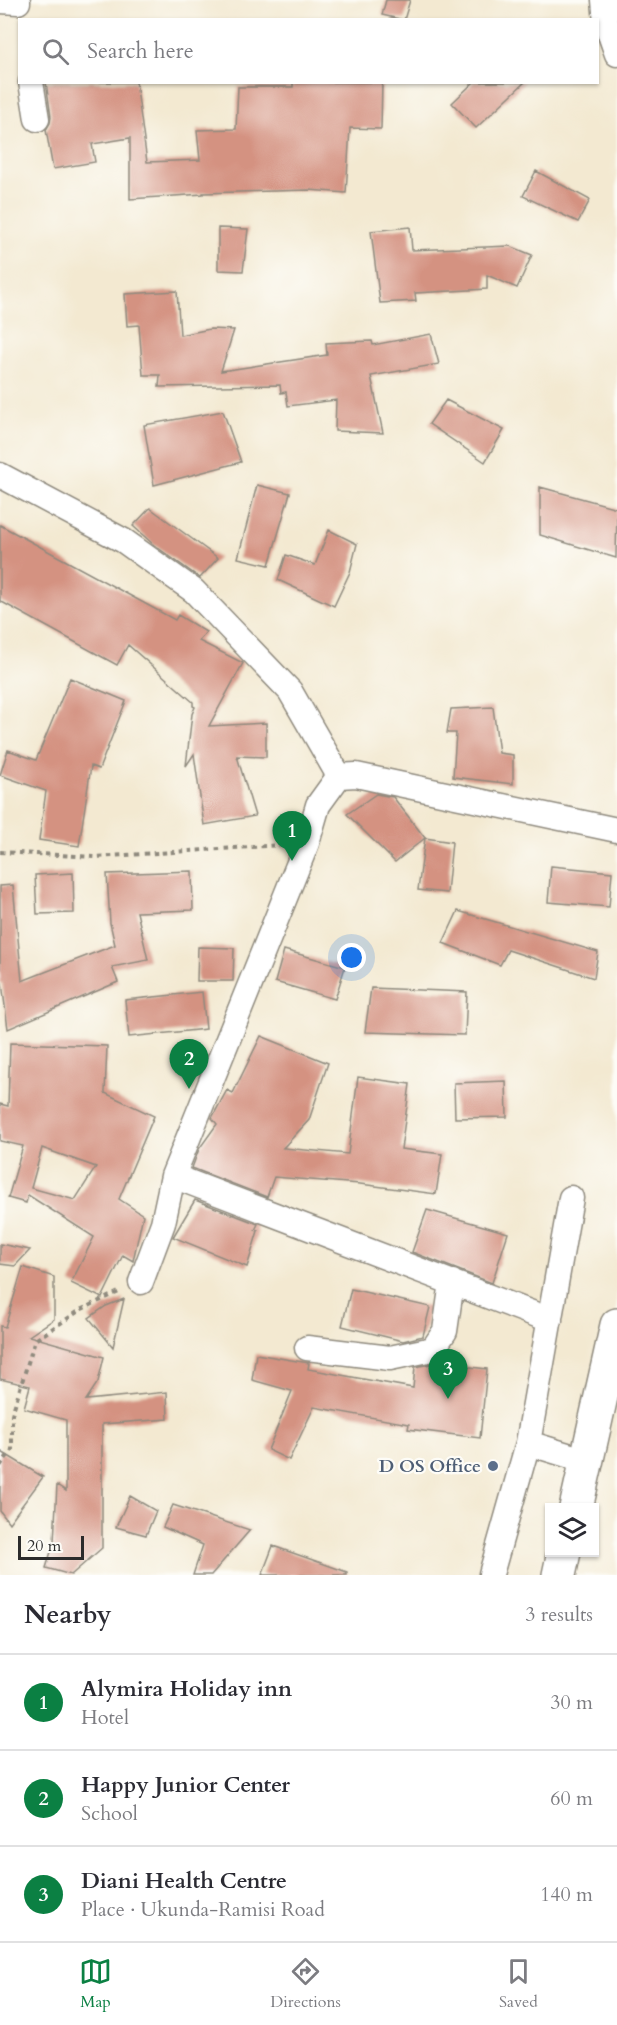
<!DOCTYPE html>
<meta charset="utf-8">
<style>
body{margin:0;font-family:Cardo,serif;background:#f2f2f3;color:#2b2b33}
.controls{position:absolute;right:18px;bottom:18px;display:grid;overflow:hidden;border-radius:0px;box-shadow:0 2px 4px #0004}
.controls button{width:54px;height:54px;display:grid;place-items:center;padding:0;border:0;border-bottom:2px solid #e1e1e2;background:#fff;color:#2b2b33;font:30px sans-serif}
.scale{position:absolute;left:18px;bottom:15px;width:66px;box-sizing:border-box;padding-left:6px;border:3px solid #2b2b2b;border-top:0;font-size:16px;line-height:21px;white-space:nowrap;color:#2b2b2b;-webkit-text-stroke:4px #fdfcf7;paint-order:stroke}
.you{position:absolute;left:352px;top:958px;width:21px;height:21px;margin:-15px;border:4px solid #fff;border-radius:50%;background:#1a73e8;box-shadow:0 0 0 9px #1a73e833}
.badge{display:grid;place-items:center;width:39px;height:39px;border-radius:50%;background:#0b8043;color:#fff;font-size:20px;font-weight:700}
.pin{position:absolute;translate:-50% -50px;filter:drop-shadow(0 2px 3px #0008)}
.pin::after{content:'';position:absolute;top:32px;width:21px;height:18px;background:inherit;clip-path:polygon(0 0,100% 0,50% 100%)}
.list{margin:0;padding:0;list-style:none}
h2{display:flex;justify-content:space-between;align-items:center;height:78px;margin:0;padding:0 24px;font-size:26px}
h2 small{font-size:20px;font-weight:400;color:#7c7c81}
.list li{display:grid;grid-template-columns:39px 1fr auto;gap:18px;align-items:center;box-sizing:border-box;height:96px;padding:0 24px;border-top:2px solid #e1e1e2}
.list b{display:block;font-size:22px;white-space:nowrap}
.list p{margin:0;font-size:20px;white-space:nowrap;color:#7c7c81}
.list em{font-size:20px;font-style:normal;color:#7c7c81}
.icon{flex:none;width:33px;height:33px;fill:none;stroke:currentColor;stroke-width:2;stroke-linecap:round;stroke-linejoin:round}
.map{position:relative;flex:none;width:617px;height:1575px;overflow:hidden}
.search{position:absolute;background:#fff;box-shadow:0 2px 4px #0004;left:18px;right:18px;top:18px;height:66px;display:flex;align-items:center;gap:15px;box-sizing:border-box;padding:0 21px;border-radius:0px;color:#7c7c81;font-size:22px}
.sheet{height:366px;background:#fff}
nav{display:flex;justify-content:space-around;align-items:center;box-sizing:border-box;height:84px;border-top:2px solid #e1e1e2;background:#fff;font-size:16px;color:#7c7c81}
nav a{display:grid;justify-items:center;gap:3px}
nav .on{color:#0b8043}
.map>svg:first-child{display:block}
.building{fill:#d49281;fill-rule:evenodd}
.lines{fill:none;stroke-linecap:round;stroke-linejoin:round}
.street-casing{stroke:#8f8a7e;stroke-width:27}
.highway-casing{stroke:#8f8a7e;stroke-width:36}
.path{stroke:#8f8a7e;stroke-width:4;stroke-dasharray:4.5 4.5;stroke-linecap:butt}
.street{stroke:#fff;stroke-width:24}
.highway{stroke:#fff;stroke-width:33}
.service-dot{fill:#5c6f8a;stroke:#fdfcf7;stroke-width:2}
.labels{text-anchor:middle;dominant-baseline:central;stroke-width:4.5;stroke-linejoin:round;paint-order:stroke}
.service-label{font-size:18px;font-weight:bold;fill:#4e5e75;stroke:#fdfcf7;text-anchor:end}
</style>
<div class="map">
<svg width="617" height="1575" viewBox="0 0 617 1575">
<rect width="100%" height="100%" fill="#fdfcf7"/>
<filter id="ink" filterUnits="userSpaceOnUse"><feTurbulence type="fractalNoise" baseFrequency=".0167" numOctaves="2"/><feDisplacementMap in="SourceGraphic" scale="12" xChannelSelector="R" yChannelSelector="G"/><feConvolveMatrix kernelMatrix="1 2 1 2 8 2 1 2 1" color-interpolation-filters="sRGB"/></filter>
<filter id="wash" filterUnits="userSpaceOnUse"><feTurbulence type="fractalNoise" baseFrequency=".008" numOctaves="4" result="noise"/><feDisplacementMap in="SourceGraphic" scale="24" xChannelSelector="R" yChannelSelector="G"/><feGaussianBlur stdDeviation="1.35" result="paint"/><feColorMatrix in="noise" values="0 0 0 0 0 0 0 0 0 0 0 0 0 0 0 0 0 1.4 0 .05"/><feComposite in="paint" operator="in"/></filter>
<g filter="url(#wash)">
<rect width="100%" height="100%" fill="#f3e9d1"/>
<g id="blocks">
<path class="building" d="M 386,0 L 410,0 L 404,20 L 382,15 Z
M 46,82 L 136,82 L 147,162 L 200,160 L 197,130 L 236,129 L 238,87 L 293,87 L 293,82 L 382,82 L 381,129 L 350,128 L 346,193 L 309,190 L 203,193 L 203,194 L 130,199 L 130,138 L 92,144 L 95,162 L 53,169 L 46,130 L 50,123 L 51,117 Z
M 474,82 L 525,82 L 476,128 L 452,103 Z
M 536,171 L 590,200 L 578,222 L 523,196 Z
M 410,227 L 412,250 L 510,246 L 532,255 L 517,288 L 487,275 L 487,289 L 415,293 L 416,301 L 380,303 L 371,231 Z
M 218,228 L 248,229 L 243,271 L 218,270 Z
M 177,291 L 180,335 L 210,329 L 234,330 L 221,371 L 327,355 L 326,343 L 372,341 L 373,345 L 431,334 L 439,364 L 371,376 L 383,433 L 335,431 L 336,400 L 288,406 L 286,392 L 281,393 L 280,385 L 159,387 L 160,375 L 143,375 L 139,325 L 127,326 L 125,294 Z
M 446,400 L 504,430 L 485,462 L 429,424 Z
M 223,411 L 241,462 L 154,485 L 144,425 Z
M 257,485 L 290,493 L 269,565 L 238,558 Z
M 540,487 L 617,508 L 616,558 L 540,535 Z
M 150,508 L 218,558 L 200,578 L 154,545 L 133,526 Z
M 0,525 L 175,620 L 178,615 L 206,632 L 199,641 L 243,663 L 209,726 L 266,723 L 266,757 L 237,756 L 255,816 L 204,825 L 194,754 L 186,766 L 192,714 L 195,707 L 193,706 L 193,702 L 128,645 L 117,665 L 0,601 Z
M 329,530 L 357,544 L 350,572 L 334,606 L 278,580 L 286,555 L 315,565 Z
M 70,678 L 126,701 L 99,769 L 91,766 L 79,846 L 39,840 L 46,791 L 0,775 L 8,750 L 36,760 Z
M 493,707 L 499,753 L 513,755 L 513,784 L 453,777 L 456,733 L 447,733 L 451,709 Z
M 376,794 L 393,797 L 425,838 L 395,862 L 347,814 Z
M 425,838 L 452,842 L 447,893 L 418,890 Z
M 551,866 L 612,872 L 609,907 L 548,902 Z
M 192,871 L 193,910 L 137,912 L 148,960 L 112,967 L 118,982 L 8,1029 L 2,983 L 0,983 L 0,886 L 13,885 L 22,981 L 115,945 L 110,923 L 107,874 Z
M 73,873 L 74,913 L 37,914 L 35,875 Z
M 458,911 L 598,952 L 594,978 L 508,950 L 500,965 L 443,943 Z
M 198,947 L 234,948 L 233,981 L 197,981 Z
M 284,950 L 345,967 L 335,999 L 275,982 Z
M 371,988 L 467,992 L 465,1035 L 365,1032 Z
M 202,992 L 206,1029 L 129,1037 L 125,1000 Z
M 261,1036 L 328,1063 L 309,1120 L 283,1148 L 348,1154 L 358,1077 L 410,1084 L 401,1149 L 442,1154 L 436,1194 L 360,1184 L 274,1177 L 267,1197 L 192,1168 L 199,1149 L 217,1124 L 212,1118 L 227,1090 L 233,1093 Z
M 10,1043 L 107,1046 L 105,1093 L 154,1116 L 119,1199 L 143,1215 L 133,1261 L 123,1255 L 102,1298 L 71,1283 L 94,1237 L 28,1195 L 26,1203 L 8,1198 L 23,1146 L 0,1141 L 0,1104 L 8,1106 ZM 42,1148 L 96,1167 L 75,1200 L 31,1188 Z
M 506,1081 L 507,1117 L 455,1118 L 454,1083 Z
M 195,1200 L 258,1224 L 255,1230 L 258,1231 L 247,1267 L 173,1237 Z
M 427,1210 L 508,1233 L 492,1283 L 412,1252 Z
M 0,1244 L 30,1250 L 15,1266 L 0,1264 Z
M 23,1267 L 54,1277 L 54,1319 L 29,1336 L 104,1357 L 98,1382 L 86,1400 L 167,1392 L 168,1419 L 102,1424 L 102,1548 L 71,1575 L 46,1568 L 54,1542 L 57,1485 L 66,1491 L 66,1420 L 24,1408 L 30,1386 L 0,1379 L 0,1326 L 5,1327 Z
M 351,1289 L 430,1307 L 423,1336 L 403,1341 L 342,1326 Z
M 124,1299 L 113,1347 L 89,1318 L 106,1306 Z
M 256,1354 L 309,1363 L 308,1369 L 413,1388 L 415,1367 L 436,1363 L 487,1369 L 480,1438 L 408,1429 L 409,1424 L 314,1407 L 289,1460 L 268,1450 L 292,1391 L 252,1380 Z
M 0,1451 L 43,1477 L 9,1523 L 0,1511 Z
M 130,1496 L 156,1511 L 146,1535 L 116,1527 Z
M 173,1505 L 250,1530 L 211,1575 L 193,1575 L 203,1545 L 163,1527 Z
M 273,1546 L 347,1572 L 347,1575 L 262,1575 Z"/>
</g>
</g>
<g filter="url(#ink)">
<use href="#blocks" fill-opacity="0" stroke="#8f8a7e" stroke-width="1.5"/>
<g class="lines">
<g class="street-casing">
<path id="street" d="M 604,0 L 606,23 L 617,54
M 0,1 L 18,2 L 18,0
M 31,82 L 37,119
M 0,475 L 124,541 L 194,591 L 290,691 L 339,776
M 173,1176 L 550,1320
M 141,1282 L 163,1223 L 173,1176 L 307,843 L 318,805 L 339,776 L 356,775 L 617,830
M 307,1348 L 390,1358 L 433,1349 L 445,1331 L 452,1282
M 528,1443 L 587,1461
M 491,1574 L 528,1443 L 571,1198"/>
</g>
<g class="highway-casing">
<path id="highway" d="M 576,1508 L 617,1325
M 559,1575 L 564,1552"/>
</g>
<path class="path" d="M 0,852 L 95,857 L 282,845
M 0,1466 L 12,1450 L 12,1414 L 35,1340 L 82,1309 L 121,1291"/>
<use href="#street" class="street"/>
<use href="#highway" class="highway"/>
</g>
</g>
<circle class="service-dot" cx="493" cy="1466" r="6"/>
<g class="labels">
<g class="service-label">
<text x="481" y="1466">D OS Office</text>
</g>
</g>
</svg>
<div class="controls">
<button><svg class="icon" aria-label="layers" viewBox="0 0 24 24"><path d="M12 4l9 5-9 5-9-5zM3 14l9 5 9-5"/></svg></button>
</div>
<div class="scale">20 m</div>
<div class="you"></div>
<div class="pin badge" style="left:292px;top:861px">1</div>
<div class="pin badge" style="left:189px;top:1089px">2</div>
<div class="pin badge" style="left:448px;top:1399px">3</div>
<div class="search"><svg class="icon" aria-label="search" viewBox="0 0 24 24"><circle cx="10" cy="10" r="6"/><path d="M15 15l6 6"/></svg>Search here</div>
</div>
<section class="sheet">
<h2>Nearby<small>3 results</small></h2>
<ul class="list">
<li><span class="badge">1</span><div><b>Alymira Holiday inn</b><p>Hotel</p></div><em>30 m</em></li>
<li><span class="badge">2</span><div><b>Happy Junior Center</b><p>School</p></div><em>60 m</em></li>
<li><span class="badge">3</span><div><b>Diani Health Centre</b><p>Place · Ukunda-Ramisi Road</p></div><em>140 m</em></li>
</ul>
</section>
<nav>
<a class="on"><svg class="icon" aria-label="map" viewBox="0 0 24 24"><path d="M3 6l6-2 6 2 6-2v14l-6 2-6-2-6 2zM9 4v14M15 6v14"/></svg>Map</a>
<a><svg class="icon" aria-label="directions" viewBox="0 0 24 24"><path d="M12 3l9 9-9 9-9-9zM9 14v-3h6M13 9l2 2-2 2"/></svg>Directions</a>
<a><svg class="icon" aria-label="saved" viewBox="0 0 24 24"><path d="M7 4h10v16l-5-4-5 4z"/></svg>Saved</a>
</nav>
